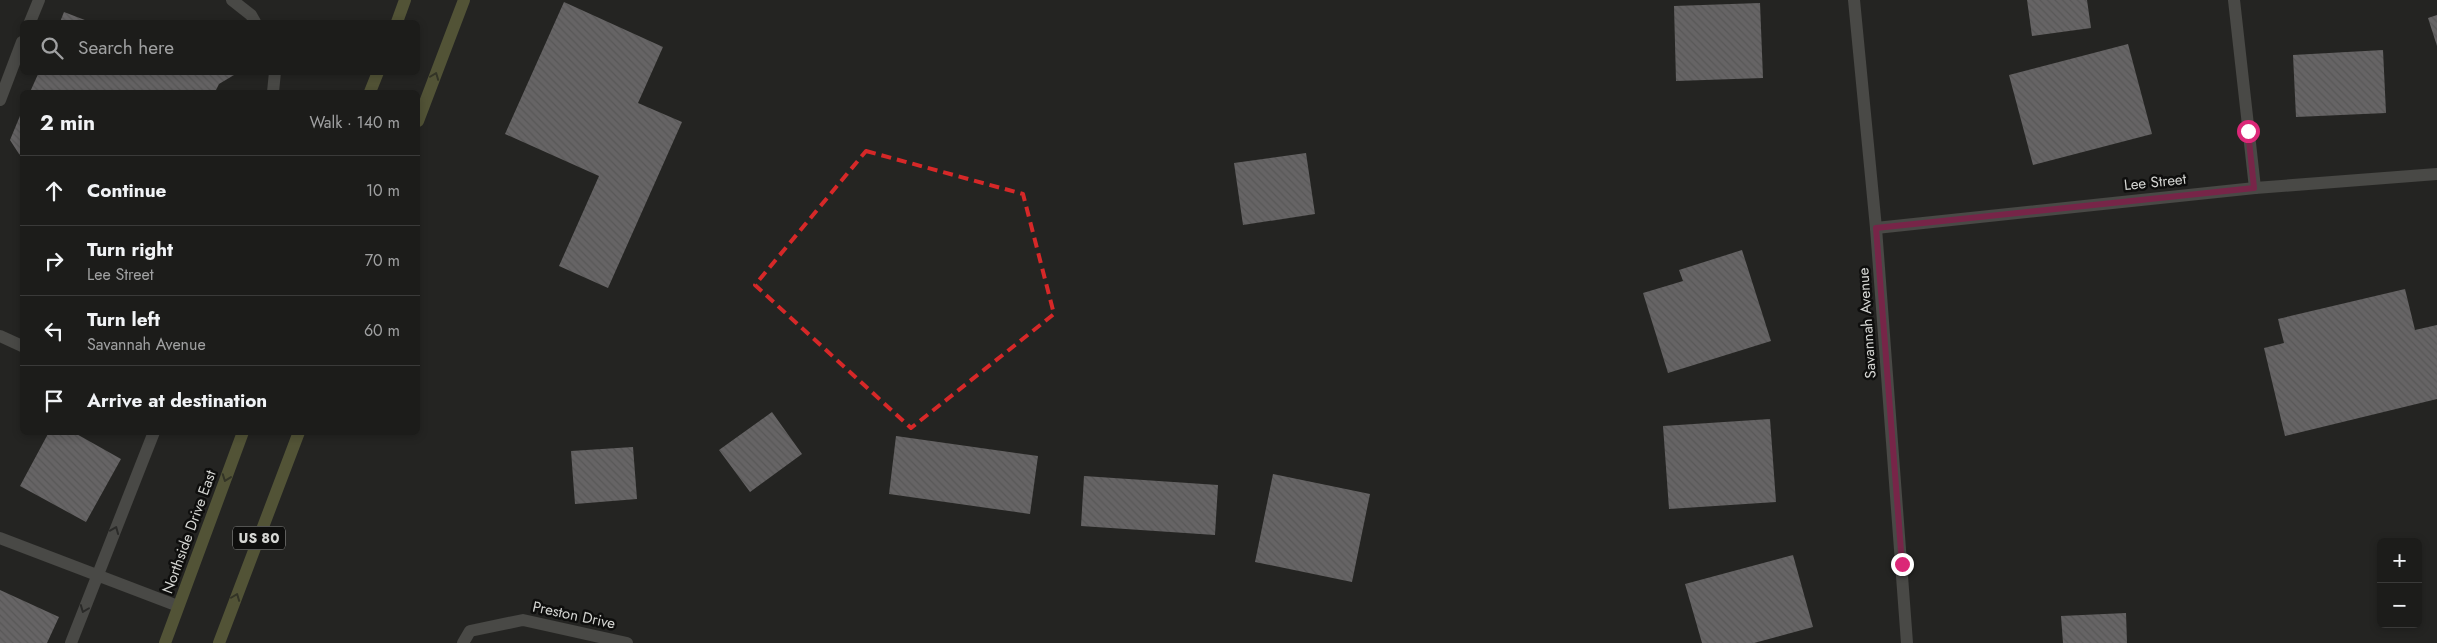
<!DOCTYPE html>
<meta charset="utf-8">
<style>
body{margin:0;font-family:Jost,sans-serif;background:#252523;color:#f1f3f6}
.controls{position:absolute;right:15px;bottom:15px;display:grid;overflow:hidden;border-radius:8px;box-shadow:0 2px 8px #0003}
.controls button{width:45px;height:45px;display:grid;place-items:center;padding:0;border:0;border-bottom:1px solid #3a3a39;background:#1c1c1a;color:#f1f3f6;font:25px sans-serif}
.stop{position:absolute;width:15px;height:15px;margin:-11px;border:4px solid #db2777;border-radius:50%;background:#fff}
.stop.end{background:#db2777;border-color:#fff;box-shadow:0 1px 5px #0008}
.list{margin:0;padding:0;list-style:none}
h2{display:flex;justify-content:space-between;align-items:center;height:65px;margin:0;padding:0 20px;font-size:21px}
h2 small{font-size:16px;font-weight:400;color:#a0a1a2}
.list li{display:grid;grid-template-columns:32px 1fr auto;gap:15px;align-items:center;box-sizing:border-box;height:70px;padding:0 20px;border-top:1px solid #3a3a39}
.list b{display:block;font-size:19px;white-space:nowrap}
.list p{margin:0;font-size:16px;white-space:nowrap;color:#a0a1a2}
.list em{font-size:16px;font-style:normal;color:#a0a1a2}
.icon{flex:none;width:28px;height:28px;fill:none;stroke:currentColor;stroke-width:2;stroke-linecap:round;stroke-linejoin:round}
.map{position:relative;flex:none;width:2437px;height:643px;overflow:hidden}
.search{position:absolute;background:#1c1c1a;box-shadow:0 2px 8px #0003;left:20px;top:20px;width:400px;height:55px;display:flex;align-items:center;gap:12px;box-sizing:border-box;padding:0 18px;border-radius:8px;color:#a0a1a2;font-size:19px}
.panel{position:absolute;background:#1c1c1a;box-shadow:0 2px 8px #0003;left:20px;top:90px;width:400px;height:345px;border-radius:8px}
.map>svg:first-child{display:block}
.building{fill:url(#building-back-hatch)}
.lines{fill:none;stroke-linecap:round;stroke-linejoin:round}
.service{stroke:#757571;stroke-width:12}
.minor{stroke:#757571;stroke-width:12}
.tertiary{stroke:#757571;stroke-width:12}
.primary{stroke:#898d4f;stroke-width:12}
.oneway{stroke:#45472b}
.oneway2{stroke:#323230}
.route{stroke:#db2777;stroke-width:6}
.marked{fill:none;stroke:#d62828;stroke-width:4;stroke-dasharray:10 6;stroke-linejoin:round}
.labels{text-anchor:middle;dominant-baseline:central;stroke-width:5;stroke-linejoin:round;paint-order:stroke}
.shield{fill:#0e0e0d;stroke:#999a98;stroke-width:1}
.shield-label{font-size:14px;font-weight:bold;fill:#d5d6d3}
.street-label{font-size:15px;fill:#d5d6d3;stroke:#0e0e0d}
</style>
<div class="map">
<svg width="2437" height="643" viewBox="0 0 2437 643">
<defs>
<pattern id="building-back-hatch" width="6" height="6" patternUnits="userSpaceOnUse" patternTransform="scale(1.25)"><rect width="6" height="6" fill="#b6b2b6"/><path d="M-1 5l2 2M0 0l6 6M5-1l2 2" fill="none" stroke="#989698"/></pattern>
</defs>
<rect width="100%" height="100%" fill="#252522"/>
<path class="building" d="M 2027,0 L 2087,0 L 2091,28 L 2032,36 Z
M 564,2 L 663,47 L 638,103 L 682,122 L 608,288 L 559,266 L 599,176 L 505,134 Z
M 1760,3 L 1763,78 L 1676,81 L 1674,6 Z
M 64,12 L 90,22 L 60,22 Z
M 2437,15 L 2437,46 L 2428,18 Z
M 2128,44 L 2152,134 L 2033,165 L 2009,75 Z
M 2383,50 L 2386,113 L 2296,117 L 2293,55 Z
M 39,72 L 239,72 L 219,84 L 215,92 L 30,92 Z
M 22,111 L 22,156 L 19,154 L 10,140 Z
M 1306,153 L 1315,214 L 1243,225 L 1234,163 Z
M 1742,250 L 1771,341 L 1668,373 L 1643,293 L 1683,281 L 1679,270 Z
M 2405,289 L 2415,330 L 2437,325 L 2437,399 L 2285,436 L 2264,348 L 2284,343 L 2278,319 Z
M 772,412 L 802,454 L 750,492 L 719,450 Z
M 1770,419 L 1776,502 L 1669,509 L 1663,426 Z
M 49,432 L 73,432 L 121,459 L 86,522 L 20,486 Z
M 896,436 L 1038,456 L 1030,514 L 889,494 Z
M 633,447 L 637,499 L 575,504 L 571,451 Z
M 1273,474 L 1370,494 L 1352,582 L 1255,562 Z
M 1084,476 L 1218,485 L 1215,535 L 1081,526 Z
M 1793,555 L 1813,627 L 1754,643 L 1702,643 L 1685,584 Z
M 0,590 L 59,617 L 47,643 L 0,643 Z
M 2126,613 L 2127,643 L 2063,643 L 2061,616 Z"/>
<g class="lines">
<path class="service" d="M 232,0 L 251,15 L 255,22
M 2234,0 L 2255,188
M 30,22 L 39,0
M 273,92 L 275,72
M 0,100 L 22,42
M 0,336 L 22,346
M 0,538 L 178,606
M 71,643 L 154,432"/>
<path class="minor" d="M 1876,228 L 2255,188 L 2437,174
M 463,643 L 470,631 L 523,620 L 627,643"/>
<path class="tertiary" d="M 1854,0 L 1876,228 L 1907,643"/>
<path class="primary" d="M 397,22 L 405,0
M 370,92 L 378,72
M 418,121 L 464,0
M 165,643 L 243,432
M 219,643 L 299,432"/>
</g>
<defs><path id="oneway-chevron" d="M-2-3.5L2.5 0L-2 3.5" fill="none" stroke-width="1.6" stroke-linecap="round" stroke-linejoin="round" transform="scale(1.25)"/></defs>
<g class="oneway">
<use href="#oneway-chevron" transform="translate(435 76) rotate(-69)"/>
<use href="#oneway-chevron" transform="translate(226 478) rotate(110)"/>
<use href="#oneway-chevron" transform="translate(236 597) rotate(-69)"/>
</g>
<g class="oneway2">
<use href="#oneway-chevron" transform="translate(115 530) rotate(-68)"/>
<use href="#oneway-chevron" transform="translate(84 609) rotate(111)"/>
</g>
<g class="lines">
<path class="route" d="M 1902,564 L 1876,228 L 2254,188 L 2248,131"/>
</g>
<path d="M0 0H2437V643H0ZM 866,151 L 1023,194 L 1054,314 L 911,428 L 755,285 Z" fill="#252522" fill-opacity=".55" fill-rule="evenodd"/>
<path class="marked" d="M 866,151 L 1023,194 L 1054,314 L 911,428 L 755,285 Z"/>
<g class="labels">
<rect class="shield" x="233" y="526.5" width="52" height="23" rx="4"/>
<g class="shield-label">
<text x="259" y="538">US 80</text>
</g>
<g class="street-label">
<text transform="translate(2155 182) rotate(-6)">Lee Street</text>
<text transform="translate(1867 323) rotate(-94)">Savannah Avenue</text>
<text transform="translate(189 532) rotate(-70)">Northside Drive East</text>
<text transform="translate(574 615) rotate(12)">Preston Drive</text>
</g>
</g>
</svg>
<div class="controls">
<button>+</button>
<button>−</button>
</div>
<div class="stop" style="left:2248px;top:131px"></div>
<div class="stop end" style="left:1902px;top:564px"></div>
<div class="search"><svg class="icon" aria-label="search" viewBox="0 0 24 24"><circle cx="10" cy="10" r="6"/><path d="M15 15l6 6"/></svg>Search here</div>
<section class="panel">
<h2>2 min<small>Walk · 140 m</small></h2>
<ul class="list">
<li><svg class="icon" aria-label="ahead" viewBox="0 0 24 24"><path d="M12 20V5M6 11l6-6 6 6"/></svg><div><b>Continue</b></div><em>10 m</em></li>
<li><svg class="icon" aria-label="right" viewBox="0 0 24 24"><path d="M7 20v-9h11M14 6l5 5-5 5"/></svg><div><b>Turn right</b><p>Lee Street</p></div><em>70 m</em></li>
<li><svg class="icon" aria-label="left" viewBox="0 0 24 24"><path d="M17 20v-9H6M10 6l-5 5 5 5"/></svg><div><b>Turn left</b><p>Savannah Avenue</p></div><em>60 m</em></li>
<li><svg class="icon" aria-label="arrive" viewBox="0 0 24 24"><path d="M6 21V4h12l-3 4 3 4H6"/></svg><div><b>Arrive at destination</b></div></li>
</ul>
</section>
</div>
